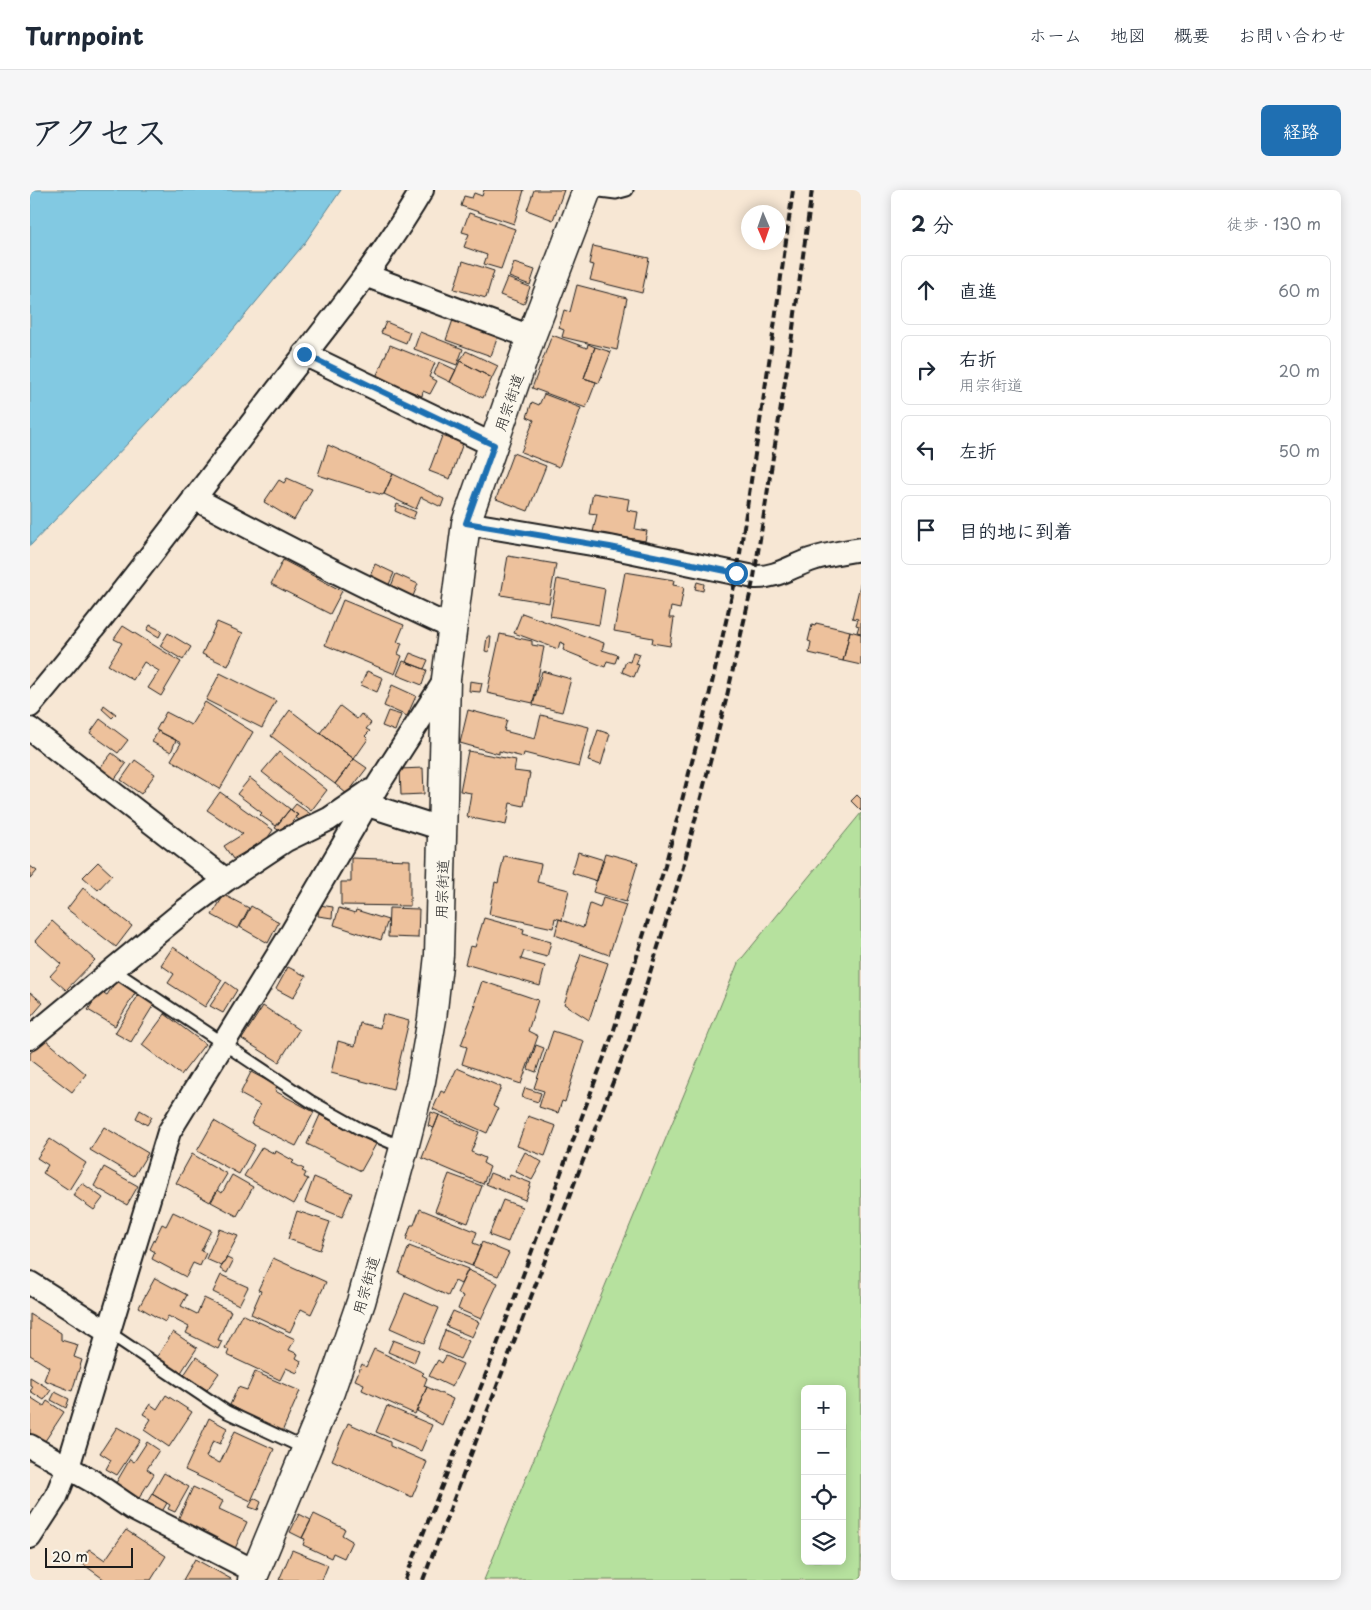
<!DOCTYPE html>
<html lang="ja">
<meta charset="utf-8">
<style>
body{margin:0;font-family:"Playpen Sans","Klee One",sans-serif;background:#f6f6f7;color:#1f2937}
.controls{position:absolute;right:15px;bottom:15px;display:grid;overflow:hidden;border-radius:8px;box-shadow:0 2px 12px #0003}
.controls button{width:45px;height:45px;display:grid;place-items:center;padding:0;border:0;border-bottom:1px solid #e0e1e3;background:#fff;color:#1f2937;font:25px sans-serif}
.compass{position:absolute;left:711px;top:15px;width:45px;height:45px;border-radius:50%;background:#fff;box-shadow:0 2px 12px #0003;rotate:178deg}
.scale{position:absolute;left:15px;bottom:12px;width:88px;box-sizing:border-box;padding-left:5px;border:2px solid #1c1c1c;border-top:0;font-size:14px;line-height:18px;white-space:nowrap;color:#1c1c1c;-webkit-text-stroke:4px #fbf7ec;paint-order:stroke}
.stop{position:absolute;width:15px;height:15px;margin:-11px;border:4px solid #1f6fb2;border-radius:50%;background:#fff}
.stop.end{background:#1f6fb2;border-color:#fff;box-shadow:0 1px 5px #0008}
.list{margin:0;padding:0;list-style:none}
h2{display:flex;justify-content:space-between;align-items:center;height:65px;margin:0;padding:0 20px;font-size:21px}
h2 small{font-size:16px;font-weight:400;color:#747a83}
.list li{display:grid;grid-template-columns:32px 1fr auto;gap:15px;align-items:center;box-sizing:border-box;height:70px;margin:0 10px 10px;padding:0 10px;border:1px solid #e0e1e3;border-radius:8px}
.list b{display:block;font-size:19px;white-space:nowrap}
.list p{margin:0;font-size:16px;white-space:nowrap;color:#747a83}
.list em{font-size:16px;font-style:normal;color:#747a83}
.icon{flex:none;width:28px;height:28px;fill:none;stroke:currentColor;stroke-width:2;stroke-linecap:round;stroke-linejoin:round}
.map{position:relative;flex:none;width:831px;height:1390px;overflow:hidden;border-radius:8px}
header{display:flex;align-items:center;gap:30px;box-sizing:border-box;height:70px;padding:0 25px;background:#fff;border-bottom:1px solid #e0e1e3}
header strong{font-size:24px}
nav{display:flex;gap:28px;margin-inline-start:auto;font-size:18px}
.intro{display:flex;align-items:center;justify-content:space-between;box-sizing:border-box;height:120px;padding:0 30px}
h1{margin:0;font-size:35px}
.button{padding:12px 22px;border-radius:8px;background:#1f6fb2;color:#fff;font-size:18px;font-weight:700}
main{display:flex;gap:30px;padding:0 30px}
aside{flex:1;background:#fff;border-radius:8px;box-shadow:0 2px 12px #0003}
.map>svg:first-child{display:block}
.green{fill:#b6e19e;stroke:#697e5d;fill-rule:evenodd}
.water{fill:#82c9e2;stroke:#598493}
.building{fill:#edc19c;stroke:#1c1c1c}
.lines{fill:none;stroke-linecap:round;stroke-linejoin:round}
.service-casing{stroke:#1c1c1c;stroke-width:15}
.minor-casing{stroke:#1c1c1c;stroke-width:26}
.secondary-casing{stroke:#1c1c1c;stroke-width:31}
.service{stroke:#fbf7ec;stroke-width:11}
.minor{stroke:#fbf7ec;stroke-width:22}
.secondary{stroke:#fbf7ec;stroke-width:28}
.rail{stroke:#1c1c1c;stroke-width:4;stroke-dasharray:8 4;stroke-linecap:butt}
.route{stroke:#1f6fb2;stroke-width:6}
.labels{text-anchor:middle;dominant-baseline:central;stroke-width:4;stroke-linejoin:round;paint-order:stroke}
.street-label{font-size:15px;fill:#1c1c1c;stroke:#fbf7ec}
</style>
<header>
<strong>Turnpoint</strong>
<nav><a>ホーム</a><a>地図</a><a>概要</a><a>お問い合わせ</a></nav>
</header>
<div class="intro"><h1>アクセス</h1><a class="button">経路</a></div>
<main>
<div class="map">
<svg width="831" height="1390" viewBox="0 0 831 1390">
<rect width="100%" height="100%" fill="#f7e7d4"/>
<filter id="ink" filterUnits="userSpaceOnUse"><feTurbulence type="fractalNoise" baseFrequency=".02" numOctaves="2"/><feDisplacementMap in="SourceGraphic" scale="10" xChannelSelector="R" yChannelSelector="G"/><feConvolveMatrix kernelMatrix="1 2 1 2 8 2 1 2 1" color-interpolation-filters="sRGB"/></filter>
<g filter="url(#ink)">
<path class="green" d="M 831,623 L 831,1390 L 454,1390 L 708,773 ZM 775,1199 L 812,1199 L 812,1371 L 775,1371 Z"/>
<path class="water" d="M 0,0 L 311,0 L 274,54 L 182,165 L 0,356 Z"/>
<path class="building" d="M 454,0 L 494,0 L 484,34 L 431,16 L 434,6 L 442,8 L 444,3 L 452,6 Z
M 504,0 L 534,0 L 523,30 L 497,20 Z
M 439,23 L 485,39 L 471,79 L 454,74 L 457,65 L 434,57 L 439,44 L 432,42 Z
M 563,56 L 619,68 L 612,103 L 560,90 L 564,75 L 559,74 Z
M 433,71 L 464,81 L 456,108 L 424,99 Z
M 484,73 L 505,80 L 500,95 L 479,87 Z
M 477,88 L 500,97 L 494,114 L 470,105 Z
M 547,95 L 597,108 L 587,160 L 532,147 L 534,140 L 529,138 L 534,120 L 540,122 Z
M 424,127 L 469,143 L 461,166 L 416,150 Z
M 356,132 L 380,142 L 376,153 L 351,143 Z
M 390,142 L 433,159 L 427,175 L 384,159 Z
M 522,145 L 557,158 L 558,154 L 565,157 L 554,188 L 566,192 L 556,218 L 502,198 Z
M 360,155 L 405,173 L 399,187 L 407,191 L 400,204 L 393,201 L 392,206 L 346,187 Z
M 565,157 L 581,162 L 569,193 L 554,188 Z
M 436,161 L 468,176 L 462,188 L 430,171 Z
M 430,171 L 462,188 L 453,208 L 420,192 Z
M 409,172 L 426,180 L 420,192 L 404,184 Z
M 514,204 L 551,218 L 529,277 L 491,262 L 504,230 L 497,227 L 502,212 L 509,215 Z
M 412,246 L 433,253 L 420,289 L 399,281 Z
M 298,255 L 363,284 L 354,304 L 352,305 L 288,285 Z
M 483,263 L 516,276 L 498,321 L 466,309 Z
M 363,284 L 414,309 L 411,317 L 391,307 L 386,319 L 354,304 Z
M 257,288 L 282,299 L 264,330 L 234,312 L 249,290 L 254,293 Z
M 563,303 L 599,309 L 597,320 L 608,322 L 605,339 L 617,341 L 615,351 L 563,342 L 567,324 L 559,323 Z
M 367,314 L 386,322 L 383,329 L 365,321 Z
M 478,366 L 526,374 L 519,413 L 471,405 Z
M 253,370 L 312,401 L 300,424 L 241,394 Z
M 345,374 L 364,383 L 357,399 L 338,391 Z
M 595,382 L 644,390 L 643,395 L 654,397 L 650,419 L 641,417 L 639,428 L 644,428 L 640,456 L 622,453 L 623,448 L 584,441 Z
M 366,384 L 388,394 L 381,411 L 359,401 Z
M 527,389 L 575,399 L 569,435 L 520,426 Z
M 831,391 L 831,443 L 827,442 L 829,436 L 826,435 L 828,429 L 822,428 Z
M 667,392 L 674,394 L 673,401 L 665,399 Z
M 313,410 L 374,435 L 367,452 L 372,453 L 368,464 L 372,466 L 365,484 L 295,455 Z
M 492,423 L 574,453 L 572,460 L 588,465 L 585,473 L 577,471 L 575,477 L 533,460 L 535,454 L 530,452 L 528,459 L 484,443 Z
M 187,432 L 213,443 L 198,476 L 172,464 Z
M 786,433 L 820,441 L 813,471 L 779,463 L 781,452 L 778,451 L 782,435 L 785,436 Z
M 120,435 L 132,441 L 129,447 L 117,440 Z
M 93,436 L 151,472 L 131,506 L 118,498 L 129,481 L 114,472 L 103,490 L 78,475 L 92,453 L 84,449 Z
M 820,441 L 831,444 L 831,475 L 813,471 Z
M 138,443 L 161,457 L 153,470 L 130,456 Z
M 470,444 L 502,451 L 502,455 L 514,457 L 503,513 L 457,503 Z
M 457,447 L 461,447 L 459,462 L 455,461 Z
M 603,462 L 610,464 L 606,474 L 609,475 L 604,487 L 592,482 L 596,471 L 600,472 Z
M 380,463 L 398,470 L 394,479 L 376,472 Z
M 373,471 L 397,480 L 392,495 L 367,485 Z
M 337,481 L 353,488 L 347,502 L 331,495 Z
M 512,481 L 541,489 L 532,522 L 503,515 Z
M 190,483 L 246,511 L 232,538 L 176,510 Z
M 440,491 L 452,493 L 450,502 L 439,501 Z
M 362,495 L 386,506 L 377,526 L 354,516 Z
M 175,512 L 223,542 L 190,599 L 141,570 L 151,553 L 126,540 L 136,522 L 161,535 Z
M 74,515 L 86,524 L 82,528 L 72,519 Z
M 310,516 L 327,529 L 331,524 L 341,533 L 336,539 L 340,541 L 335,546 L 338,549 L 324,569 L 290,543 Z
M 260,520 L 324,569 L 305,594 L 241,546 Z
M 438,520 L 477,530 L 474,541 L 505,549 L 511,525 L 559,537 L 549,577 L 494,563 L 493,567 L 469,561 L 469,564 L 430,553 Z
M 358,521 L 371,525 L 365,541 L 352,536 Z
M 70,529 L 98,550 L 88,563 L 60,543 Z
M 568,540 L 580,544 L 571,575 L 558,571 Z
M 128,541 L 146,550 L 141,562 L 122,552 Z
M 438,561 L 486,570 L 484,581 L 500,583 L 494,616 L 480,613 L 476,635 L 437,627 L 441,603 L 430,601 Z
M 249,562 L 297,600 L 281,621 L 232,582 Z
M 82,563 L 96,574 L 84,590 L 69,579 Z
M 324,569 L 337,578 L 317,604 L 305,594 Z
M 105,570 L 125,584 L 111,604 L 91,590 Z
M 393,578 L 394,604 L 371,605 L 370,579 Z
M 220,588 L 260,619 L 246,636 L 230,625 L 232,623 L 207,604 Z
M 190,602 L 243,640 L 234,653 L 232,652 L 203,669 L 194,656 L 213,644 L 177,620 Z
M 827,605 L 831,609 L 831,621 L 821,611 Z
M 266,614 L 282,625 L 275,634 L 265,627 L 268,625 L 261,620 Z
M 260,619 L 268,625 L 258,637 L 255,635 L 250,641 L 245,638 Z
M 548,662 L 574,670 L 567,691 L 542,683 Z
M 575,663 L 608,672 L 596,712 L 563,702 Z
M 474,666 L 511,674 L 507,692 L 539,700 L 532,730 L 525,728 L 523,738 L 459,724 L 465,692 L 468,693 Z
M 321,668 L 380,670 L 380,716 L 311,715 L 311,692 L 321,692 Z
M 68,672 L 82,685 L 68,700 L 53,687 Z
M 0,676 L 7,681 L 0,689 Z
M 53,698 L 102,736 L 86,757 L 37,719 Z
M 194,705 L 219,718 L 208,739 L 182,725 Z
M 573,708 L 596,715 L 579,765 L 525,745 L 529,729 L 553,738 L 560,714 L 570,718 Z
M 289,715 L 303,717 L 302,728 L 288,726 Z
M 221,716 L 249,732 L 238,753 L 210,737 Z
M 309,718 L 325,723 L 326,720 L 358,730 L 351,750 L 304,735 Z
M 359,718 L 389,719 L 388,748 L 358,747 Z
M 454,728 L 494,739 L 493,744 L 521,752 L 517,767 L 494,761 L 491,769 L 515,776 L 510,796 L 435,774 L 440,756 L 445,757 Z
M 22,731 L 65,770 L 36,800 L 20,786 L 31,774 L 5,751 Z
M 143,757 L 192,790 L 175,817 L 138,793 L 144,784 L 131,775 Z
M 551,764 L 578,773 L 559,830 L 534,814 Z
M 258,777 L 276,786 L 263,808 L 246,799 Z
M 88,788 L 107,800 L 85,836 L 58,820 L 70,801 L 77,805 Z
M 452,791 L 508,810 L 498,841 L 508,846 L 491,894 L 432,874 L 437,857 L 431,855 L 446,815 L 444,815 Z
M 196,792 L 207,800 L 193,823 L 180,816 Z
M 111,801 L 126,811 L 101,852 L 85,843 Z
M 0,802 L 13,813 L 0,828 Z
M 233,816 L 269,840 L 249,872 L 212,849 Z
M 135,824 L 175,854 L 151,885 L 112,855 Z
M 353,824 L 379,831 L 363,899 L 301,883 L 308,851 L 325,856 L 330,833 L 350,838 Z
M 523,841 L 554,851 L 535,912 L 532,911 L 528,923 L 509,917 L 514,901 L 504,898 Z
M 16,850 L 56,884 L 42,902 L 0,870 L 0,863 Z
M 506,855 L 514,858 L 506,882 L 498,879 Z
M 427,878 L 471,897 L 463,916 L 468,919 L 457,943 L 403,919 L 411,901 L 415,903 Z
M 221,882 L 247,896 L 245,901 L 284,922 L 266,956 L 221,934 L 230,915 L 210,904 Z
M 495,898 L 511,903 L 508,912 L 492,907 Z
M 110,920 L 122,927 L 117,935 L 106,928 Z
M 401,922 L 409,925 L 404,938 L 398,936 Z
M 290,925 L 346,954 L 331,981 L 277,954 Z
M 409,925 L 449,942 L 441,962 L 455,968 L 453,973 L 460,977 L 453,994 L 392,968 Z
M 498,926 L 526,936 L 515,966 L 487,956 Z
M 184,931 L 225,955 L 209,984 L 167,961 Z
M 74,937 L 118,963 L 104,986 L 60,960 Z
M 20,949 L 56,973 L 39,1000 L 13,983 L 18,975 L 7,968 Z
M 232,957 L 245,964 L 246,961 L 264,971 L 262,973 L 274,979 L 272,981 L 276,983 L 274,987 L 278,989 L 264,1014 L 214,986 Z
M 495,962 L 512,972 L 502,990 L 485,981 Z
M 162,964 L 197,984 L 180,1012 L 146,993 Z
M 74,977 L 108,996 L 97,1015 L 64,996 Z
M 460,983 L 478,990 L 480,985 L 501,993 L 495,1010 L 456,994 Z
M 419,984 L 452,996 L 438,1033 L 405,1021 Z
M 202,985 L 223,997 L 207,1026 L 181,1012 L 188,1000 L 192,1003 Z
M 284,987 L 322,1003 L 312,1027 L 275,1012 Z
M 52,993 L 73,1008 L 64,1020 L 43,1005 Z
M 473,1010 L 492,1017 L 478,1052 L 459,1045 Z
M 390,1019 L 447,1042 L 443,1053 L 451,1056 L 442,1076 L 376,1050 L 381,1035 L 384,1035 Z
M 267,1021 L 300,1032 L 290,1060 L 258,1049 Z
M 143,1022 L 181,1040 L 171,1061 L 176,1063 L 170,1076 L 163,1073 L 156,1087 L 122,1069 L 125,1062 L 120,1059 L 132,1034 L 136,1036 Z
M 189,1039 L 208,1046 L 192,1076 L 176,1069 Z
M 452,1052 L 479,1063 L 468,1086 L 442,1076 Z
M 379,1056 L 438,1079 L 431,1094 L 425,1091 L 418,1106 L 369,1083 Z
M 197,1068 L 203,1071 L 197,1083 L 190,1079 Z
M 243,1068 L 296,1092 L 281,1124 L 271,1119 L 260,1142 L 221,1124 L 231,1101 L 228,1100 Z
M 438,1080 L 468,1093 L 451,1129 L 428,1119 L 433,1106 L 427,1103 Z
M 191,1085 L 218,1097 L 209,1115 L 183,1102 Z
M 125,1088 L 157,1105 L 151,1116 L 167,1124 L 174,1108 L 201,1121 L 188,1150 L 192,1151 L 188,1159 L 156,1143 L 159,1137 L 138,1126 L 135,1132 L 109,1117 Z
M 375,1103 L 409,1118 L 394,1153 L 360,1138 Z
M 423,1121 L 449,1132 L 442,1147 L 416,1136 Z
M 0,1124 L 31,1143 L 31,1150 L 48,1155 L 44,1167 L 52,1170 L 42,1201 L 14,1190 L 19,1177 L 0,1165 Z
M 212,1124 L 265,1149 L 259,1160 L 268,1164 L 266,1168 L 271,1171 L 267,1183 L 256,1178 L 250,1190 L 197,1165 L 199,1160 L 195,1158 Z
M 415,1140 L 439,1151 L 430,1169 L 408,1159 Z
M 143,1142 L 167,1158 L 150,1184 L 126,1168 Z
M 363,1150 L 389,1160 L 384,1173 L 358,1162 Z
M 344,1159 L 394,1183 L 392,1185 L 397,1188 L 394,1196 L 397,1197 L 385,1224 L 332,1200 L 334,1194 L 325,1190 L 332,1174 L 336,1177 Z
M 416,1166 L 433,1174 L 422,1197 L 399,1186 L 408,1170 L 412,1173 Z
M 166,1167 L 189,1183 L 177,1200 L 154,1185 Z
M 225,1182 L 270,1201 L 251,1244 L 211,1226 L 213,1222 L 200,1215 L 208,1197 L 217,1200 Z
M 0,1187 L 21,1200 L 14,1210 L 0,1201 L 3,1197 L 0,1195 Z
M 397,1197 L 423,1209 L 412,1235 L 387,1221 Z
M 25,1202 L 39,1209 L 36,1218 L 21,1210 Z
M 136,1205 L 162,1222 L 139,1257 L 114,1240 L 121,1229 L 113,1224 L 120,1214 L 127,1219 Z
M 0,1207 L 14,1216 L 17,1211 L 34,1222 L 13,1254 L 0,1245 Z
M 357,1216 L 402,1235 L 391,1261 L 346,1242 Z
M 179,1228 L 197,1238 L 190,1254 L 183,1251 L 176,1267 L 190,1273 L 205,1241 L 244,1259 L 221,1311 L 155,1280 Z
M 318,1233 L 360,1252 L 360,1256 L 397,1272 L 382,1307 L 302,1270 Z
M 87,1237 L 110,1250 L 87,1285 L 76,1279 L 81,1270 L 70,1263 Z
M 117,1252 L 129,1260 L 117,1279 L 124,1284 L 106,1313 L 83,1298 L 100,1269 L 104,1272 Z
M 134,1283 L 159,1297 L 145,1322 L 138,1319 L 140,1315 L 122,1304 Z
M 163,1297 L 193,1311 L 189,1319 L 217,1332 L 203,1363 L 145,1336 Z
M 122,1304 L 137,1313 L 127,1330 L 111,1322 Z
M 224,1308 L 231,1312 L 228,1320 L 219,1317 Z
M 269,1324 L 281,1330 L 272,1348 L 260,1342 Z
M 284,1324 L 315,1339 L 312,1345 L 322,1351 L 314,1368 L 303,1363 L 301,1368 L 273,1355 L 275,1349 L 272,1348 Z
M 96,1340 L 136,1366 L 121,1390 L 75,1390 L 50,1372 L 59,1359 L 75,1370 Z
M 262,1360 L 298,1375 L 292,1390 L 249,1390 Z
M 165,1369 L 201,1389 L 201,1390 L 153,1390 Z"/>
<g class="lines">
<g class="service-casing">
<path id="service" d="M 562,0 L 586,3 L 597,0
M 83,780 L 280,911 L 330,939 L 374,958
M 78,1142 L 197,1222 L 276,1259"/>
</g>
<g class="minor-casing">
<path id="minor" d="M 335,85 L 501,147
M 274,164 L 463,255
M 164,308 C 250,354 335,398 423,438
M 436,333 L 580,357 L 724,387 C 746,388 760,377 780,370 C 797,364 814,362 831,359
M 0,516 C 79,422 153,323 228,225 C 284,151 345,80 392,0
M 0,539 L 196,690
M 338,615 L 413,639
M 0,848 L 154,721 L 196,690 L 256,650 L 299,629 L 340,601
M 0,1093 L 78,1142
M 0,1256 L 62,1291 L 103,1319 L 226,1382
M 0,1347 L 26,1307 L 38,1277 L 139,942 L 262,742 L 348,595 L 416,489"/>
</g>
<g class="secondary-casing">
<path id="secondary" d="M 222,1390 L 300,1202 L 331,1112 L 374,958 L 391,891 L 402,829 L 409,765 L 416,489 L 436,333 L 501,147 L 557,0"/>
</g>
<use href="#service" class="service"/>
<use href="#minor" class="minor"/>
<use href="#secondary" class="secondary"/>
<path class="rail" d="M 375,1390 L 461,1171 L 583,843 L 635,676 L 679,506 L 707,383 L 741,159 L 763,0
M 393,1390 L 599,850 L 653,677 L 696,510 L 724,387 L 760,160 L 782,0"/>
</g>
</g>
<g class="lines" filter="url(#ink)">
<path class="route" d="M 274,164 L 464,255 L 436,333 L 580,357 L 706,383"/>
</g>
<g class="labels">
<g class="street-label">
<text transform="translate(478 212) rotate(-71)">用宗街道</text>
<text transform="translate(411 699) rotate(-88)">用宗街道</text>
<text transform="translate(335 1095) rotate(-74)">用宗街道</text>
</g>
</g>
</svg>
<div class="controls">
<button>+</button>
<button>−</button>
<button><svg class="icon" aria-label="locate" viewBox="0 0 24 24"><circle cx="12" cy="12" r="6"/><path d="M12 2v4M12 18v4M2 12h4M18 12h4"/></svg></button>
<button><svg class="icon" aria-label="layers" viewBox="0 0 24 24"><path d="M12 4l9 5-9 5-9-5zM3 14l9 5 9-5"/></svg></button>
</div>
<svg class="compass" viewBox="-18 -18 36 36"><path d="M0-13l5 13h-10z" fill="#e53935"/><path d="M0 13l5-13h-10z" fill="#747a83"/></svg>
<div class="scale">20 m</div>
<div class="stop" style="left:706px;top:383px"></div>
<div class="stop end" style="left:274px;top:164px"></div>
</div>
<aside>
<h2>2 分<small>徒歩 · 130 m</small></h2>
<ul class="list">
<li><svg class="icon" aria-label="ahead" viewBox="0 0 24 24"><path d="M12 20V5M6 11l6-6 6 6"/></svg><div><b>直進</b></div><em>60 m</em></li>
<li><svg class="icon" aria-label="right" viewBox="0 0 24 24"><path d="M7 20v-9h11M14 6l5 5-5 5"/></svg><div><b>右折</b><p>用宗街道</p></div><em>20 m</em></li>
<li><svg class="icon" aria-label="left" viewBox="0 0 24 24"><path d="M17 20v-9H6M10 6l-5 5 5 5"/></svg><div><b>左折</b></div><em>50 m</em></li>
<li><svg class="icon" aria-label="arrive" viewBox="0 0 24 24"><path d="M6 21V4h12l-3 4 3 4H6"/></svg><div><b>目的地に到着</b></div></li>
</ul>
</aside>
</main>
